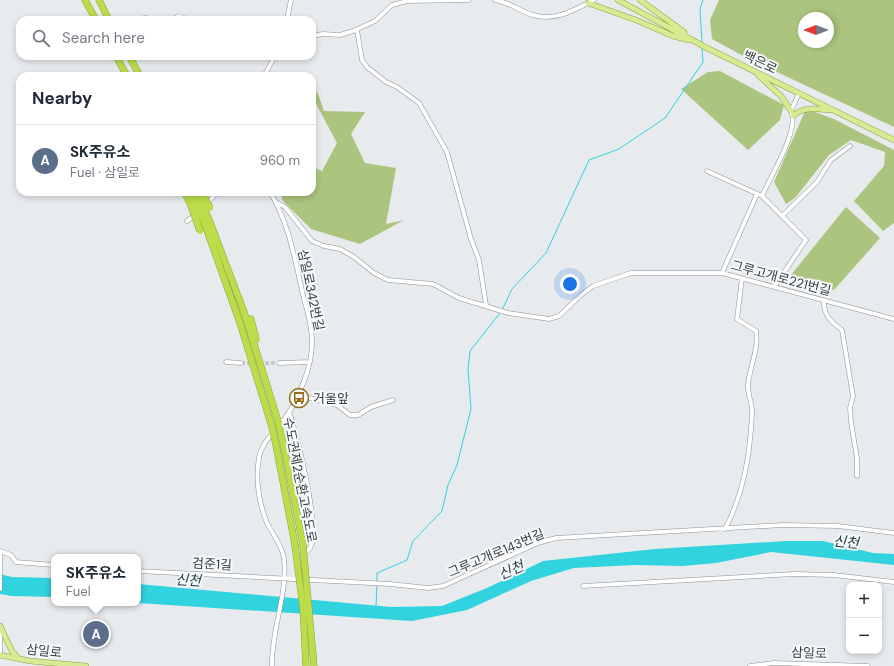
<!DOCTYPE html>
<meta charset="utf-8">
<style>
body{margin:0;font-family:"DM Sans","Noto Sans KR",sans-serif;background:#f6f6f7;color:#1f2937}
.controls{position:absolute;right:12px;bottom:12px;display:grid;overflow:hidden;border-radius:8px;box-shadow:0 2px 6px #0003}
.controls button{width:36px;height:36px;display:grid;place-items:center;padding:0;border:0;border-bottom:1px solid #e0e1e3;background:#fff;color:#1f2937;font:20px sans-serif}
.compass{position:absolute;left:798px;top:12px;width:36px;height:36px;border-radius:50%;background:#fff;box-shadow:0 2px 6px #0003;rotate:270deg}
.you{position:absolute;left:570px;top:284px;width:14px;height:14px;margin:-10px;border:3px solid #fff;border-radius:50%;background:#1a73e8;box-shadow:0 0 0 6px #1a73e833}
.badge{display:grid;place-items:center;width:26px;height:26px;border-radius:50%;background:#1a73e8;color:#fff;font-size:13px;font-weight:700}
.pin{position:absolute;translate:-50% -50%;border:2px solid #fff;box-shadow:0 1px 4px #0006}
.popup{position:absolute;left:51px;top:554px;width:90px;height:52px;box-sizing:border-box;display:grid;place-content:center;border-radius:8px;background:#fff;filter:drop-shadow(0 1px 3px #0005);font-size:13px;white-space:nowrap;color:#747a83}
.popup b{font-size:15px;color:#1f2937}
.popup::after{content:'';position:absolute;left:50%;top:100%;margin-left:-8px;border:8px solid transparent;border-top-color:#fff}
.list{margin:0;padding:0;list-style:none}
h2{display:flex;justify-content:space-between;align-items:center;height:52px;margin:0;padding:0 16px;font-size:17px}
h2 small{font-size:13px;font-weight:400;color:#747a83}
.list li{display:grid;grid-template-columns:26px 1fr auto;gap:12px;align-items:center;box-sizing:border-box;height:72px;padding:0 16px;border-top:1px solid #e0e1e3}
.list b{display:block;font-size:15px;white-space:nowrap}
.list p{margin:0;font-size:13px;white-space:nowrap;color:#747a83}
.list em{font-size:13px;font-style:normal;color:#747a83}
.icon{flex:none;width:22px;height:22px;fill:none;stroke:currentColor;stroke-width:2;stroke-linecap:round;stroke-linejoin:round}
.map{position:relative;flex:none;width:894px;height:666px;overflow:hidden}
.search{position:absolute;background:#fff;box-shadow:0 2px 6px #0003;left:16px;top:16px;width:300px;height:44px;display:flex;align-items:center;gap:10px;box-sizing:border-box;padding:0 14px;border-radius:12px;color:#747a83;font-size:15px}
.panel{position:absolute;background:#fff;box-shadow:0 2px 6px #0003;left:16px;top:72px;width:300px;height:124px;border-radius:12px}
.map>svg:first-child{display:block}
.green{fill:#abc47e;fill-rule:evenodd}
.water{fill:#31d3de}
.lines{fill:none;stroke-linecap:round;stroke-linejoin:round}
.stream{stroke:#31d3de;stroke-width:1}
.minor-tunnel{stroke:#c5c8ca;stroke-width:4;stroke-dasharray:4 2;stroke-linecap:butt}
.minor-casing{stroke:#8d9093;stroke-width:5}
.major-casing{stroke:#8ea445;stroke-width:6}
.highway-casing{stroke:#8ea445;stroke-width:7}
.minor{stroke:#fff;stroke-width:4}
.major{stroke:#d6eb92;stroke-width:5}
.highway{stroke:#bbdd4a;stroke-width:6}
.highway-bridge-casing{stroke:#8ea445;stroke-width:7;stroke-linecap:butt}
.highway-bridge{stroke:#bbdd4a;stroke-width:6}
.labels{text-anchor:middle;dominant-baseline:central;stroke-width:4;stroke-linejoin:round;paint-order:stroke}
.street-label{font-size:13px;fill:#393b3c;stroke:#f5f9fb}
.poi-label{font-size:13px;fill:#393b3c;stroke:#f5f9fb;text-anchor:start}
.water-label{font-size:14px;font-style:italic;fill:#1d3638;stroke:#f5f9fb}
</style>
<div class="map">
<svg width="894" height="666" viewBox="0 0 894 666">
<rect width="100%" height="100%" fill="#e8ebee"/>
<path class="green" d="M 719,0 L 894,0 L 894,127 L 745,57 L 712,39 L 710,20 ZM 804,18 L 828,18 L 828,42 L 804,42 Z
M 720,71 L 784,105 L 780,120 L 748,150 L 681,89 L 708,72 Z
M 317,91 L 324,111 L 365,112 L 351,134 L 365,163 L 396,168 L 386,224 L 404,220 L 360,244 L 311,229 L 282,200 L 282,192 L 312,192 L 312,167 L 322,171 L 337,143 L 314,100 Z
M 806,109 L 834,119 L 894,150 L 894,223 L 883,231 L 854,201 L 884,166 L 885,152 L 851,140 L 829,155 L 795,198 L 786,204 L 774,182 Z
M 846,207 L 880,238 L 834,290 L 791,275 Z"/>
<path class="water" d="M 786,541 L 823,541 L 873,553 L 894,554 L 894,565 L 771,552 L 716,563 L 683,566 L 635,565 L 574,568 L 531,581 L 467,610 L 412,621 L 138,603 L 138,584 L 391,607 L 442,606 L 487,588 L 543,561 L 655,549 Z
M 0,574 L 12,577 L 54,578 L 54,597 L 12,596 L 0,594 Z"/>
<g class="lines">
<path class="stream" d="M 702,42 L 700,9 L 703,0
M 502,310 L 512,289 L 546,253 L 589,160 L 619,149 L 665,118 L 703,62 L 702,48
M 377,582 L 377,573 L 407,560 L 413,541 L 442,511 L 448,485 L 457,465 L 471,409 L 468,369 L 470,351 L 500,313
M 376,606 L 377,585"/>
<path class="minor-tunnel" d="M 241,363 L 279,363"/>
<g class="minor-casing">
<path id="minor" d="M 495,0 C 509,2 519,11 533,15 C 555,22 576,9 594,0
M 135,20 L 145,18 L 156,20
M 173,20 L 178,16 L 190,20
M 287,20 L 291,0
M 357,30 L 362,60 L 367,67 L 386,82 L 397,87 L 419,103 L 447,152 L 471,239 L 479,260 L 486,305
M 312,36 L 323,34 L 340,35 L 353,31 L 375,21 L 392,5 L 407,1 L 469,0
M 264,76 L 275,56
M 707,171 L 762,196 L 806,240 L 774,287
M 270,192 C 289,223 295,260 303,295 C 307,310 312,326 312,342 C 312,360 305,381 297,397 C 294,404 290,412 285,418 C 276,430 261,443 259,458 C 255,478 259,504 267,523 C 273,535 282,545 284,558 C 288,595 271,630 272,666
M 762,196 C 770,177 800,130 791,111 L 799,93
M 277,203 L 285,207 L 312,241 L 324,246 L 340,249 L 354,257 L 374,273 L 388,280 L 433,284 L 459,298 L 508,313 L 549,319 L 559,316 L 581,295 L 593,286 L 631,273 L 722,273 L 894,319
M 207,204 L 217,192
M 782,216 L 817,182 L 831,160 L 850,146
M 187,221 L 196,214
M 722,273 L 757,194
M 824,300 C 823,315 831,322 842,330 L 853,396 L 850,408 L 851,422 L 857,458 L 857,476
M 226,362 L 241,363
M 279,363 L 310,362
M 298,395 L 337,405 L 350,415 L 358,415 L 371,407 L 393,400
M 289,412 C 297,433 321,530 310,548 C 309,550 307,551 306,552
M 725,529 C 744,493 750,454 752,414 C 753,404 747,394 748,384 C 750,366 759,349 756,331 L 737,319 L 742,278
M 0,551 L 11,555 L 16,562 L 54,565
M 0,551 L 0,589
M 138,571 L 390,584 L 428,588 L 443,586 L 538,543 L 556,538 L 783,525 L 838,526 L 894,533
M 583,586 L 795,574 L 834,575 L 894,582
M 0,628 L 0,656
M 750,666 L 774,663 L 868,666"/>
</g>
<g class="major-casing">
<path id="major" d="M 618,0 L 705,47 L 894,140
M 640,0 L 684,32
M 588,3 L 636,20 L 673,36 L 689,40
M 758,75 L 781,96 L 791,111
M 793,116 C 804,106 816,109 830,110
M 0,626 L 12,651 L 18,658
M 0,655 L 30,661 L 86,666"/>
</g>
<g class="highway-casing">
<path id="highway" d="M 85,0 L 96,20
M 99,0 L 109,20
M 116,56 L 127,76
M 129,56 L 140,76
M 184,192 L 190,203
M 190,192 L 194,200
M 210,222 L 244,312 L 278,421
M 205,225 L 239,320 L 272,427
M 251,319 L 256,339
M 284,447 L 303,545
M 277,450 L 295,545"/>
</g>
<use href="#minor" class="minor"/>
<use href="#major" class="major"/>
<use href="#highway" class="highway"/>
<g class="highway-bridge-casing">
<path id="highway-bridge" d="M 202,192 L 210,208
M 198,195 L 210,222
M 194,200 L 205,225
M 190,203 L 200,231
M 278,421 L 284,447
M 272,427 L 277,450
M 295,545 L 303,608 L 306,666
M 303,545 L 314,666"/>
</g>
<use href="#highway-bridge" class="highway-bridge"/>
</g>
<defs>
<g id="bus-ring" transform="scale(1)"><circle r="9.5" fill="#f5f9fb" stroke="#976b18" stroke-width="1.5"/><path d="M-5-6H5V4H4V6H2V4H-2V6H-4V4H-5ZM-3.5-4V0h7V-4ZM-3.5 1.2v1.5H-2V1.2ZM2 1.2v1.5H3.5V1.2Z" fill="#976b18"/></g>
</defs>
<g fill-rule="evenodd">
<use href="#bus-ring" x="299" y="398"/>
</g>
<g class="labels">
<g class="street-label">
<text transform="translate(760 62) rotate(26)">백은로</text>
<text transform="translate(781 278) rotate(15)">그루고개로221번길</text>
<text transform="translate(311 290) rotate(78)">삼일로342번길</text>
<text transform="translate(300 480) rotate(79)">수도권제2순환고속도로</text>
<text transform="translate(496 553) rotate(-23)">그루고개로143번길</text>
<text transform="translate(212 564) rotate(3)">검준1길</text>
<text transform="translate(44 651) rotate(6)">삼일로</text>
<text transform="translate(809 653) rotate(2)">삼일로</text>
</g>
<g class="poi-label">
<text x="313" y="398">거울앞</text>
</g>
<g class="water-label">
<text transform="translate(846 542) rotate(5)">신천</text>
<text transform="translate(511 570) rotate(-23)">신천</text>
<text transform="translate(188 580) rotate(3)">신천</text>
</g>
</g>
</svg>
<div class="controls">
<button>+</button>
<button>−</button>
</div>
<svg class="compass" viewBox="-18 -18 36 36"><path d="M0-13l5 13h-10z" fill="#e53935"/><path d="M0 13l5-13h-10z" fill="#747a83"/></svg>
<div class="you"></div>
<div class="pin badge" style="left:96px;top:634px;background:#5c6f8a">A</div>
<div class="popup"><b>SK주유소</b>Fuel</div>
<div class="search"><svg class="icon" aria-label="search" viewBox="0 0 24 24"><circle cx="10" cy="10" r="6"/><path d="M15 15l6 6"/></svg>Search here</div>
<section class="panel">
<h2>Nearby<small></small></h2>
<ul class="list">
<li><span class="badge" style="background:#5c6f8a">A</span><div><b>SK주유소</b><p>Fuel · 삼일로</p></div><em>960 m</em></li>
</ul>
</section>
</div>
